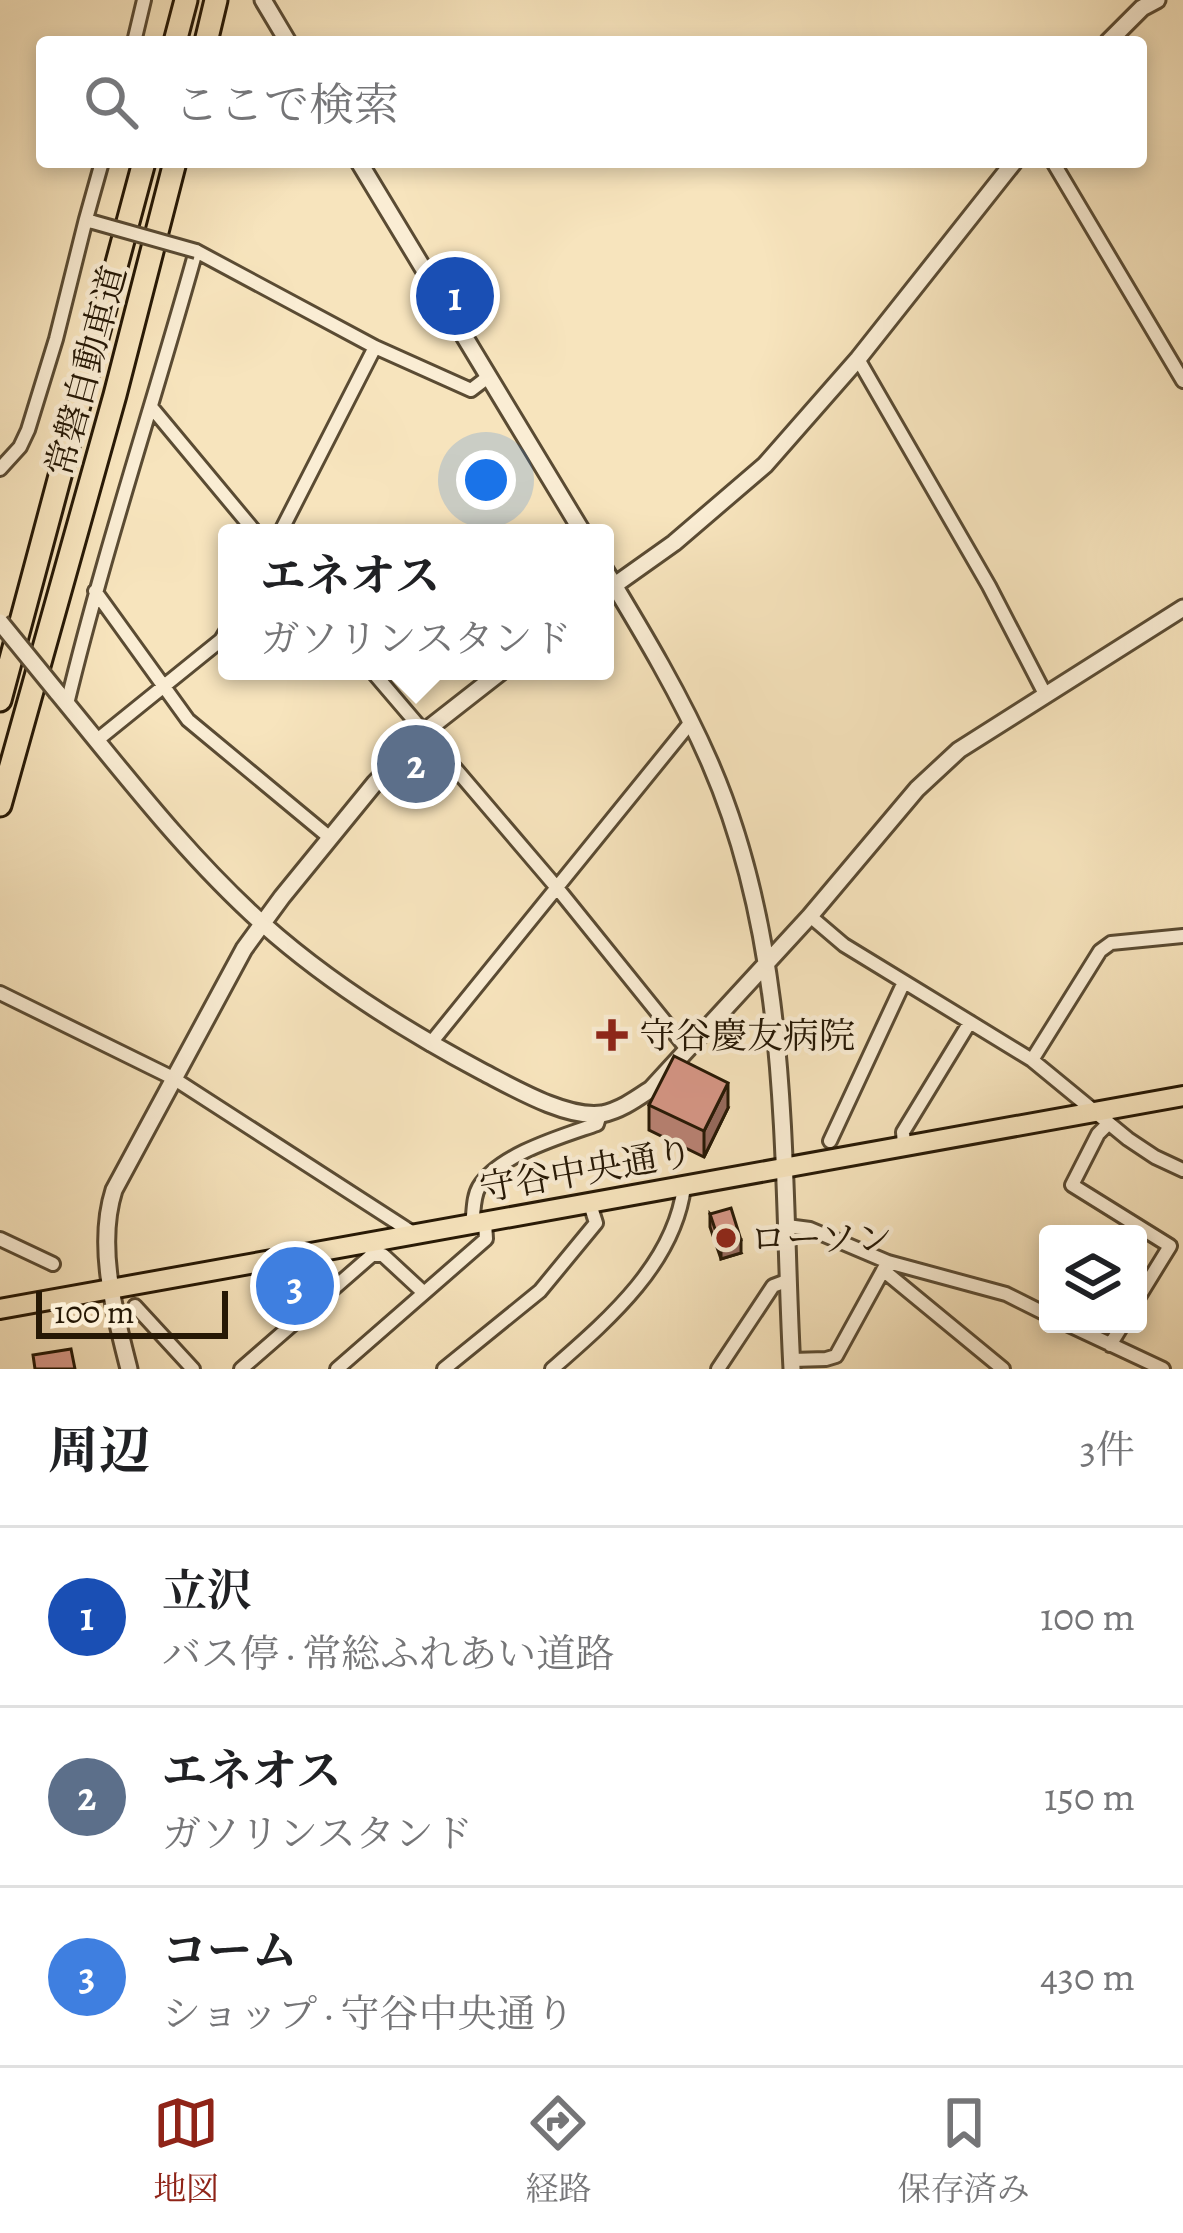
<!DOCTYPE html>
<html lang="ja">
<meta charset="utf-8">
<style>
body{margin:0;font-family:Alegreya,"Noto Serif JP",serif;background:#f2f2f2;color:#202124}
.controls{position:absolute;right:36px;bottom:36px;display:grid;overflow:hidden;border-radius:12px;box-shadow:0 6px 18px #0003}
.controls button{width:108px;height:108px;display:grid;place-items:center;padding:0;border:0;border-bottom:3px solid #e0e0e0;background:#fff;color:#202124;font:60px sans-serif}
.scale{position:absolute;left:36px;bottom:30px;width:192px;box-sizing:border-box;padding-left:12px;border:6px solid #261805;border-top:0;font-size:33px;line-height:42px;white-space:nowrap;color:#261805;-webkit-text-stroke:9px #faedd4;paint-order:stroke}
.you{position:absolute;left:486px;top:480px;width:42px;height:42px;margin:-30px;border:9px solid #fff;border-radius:50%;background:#1a73e8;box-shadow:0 0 0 18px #1a73e833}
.badge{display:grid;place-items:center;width:78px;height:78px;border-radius:50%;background:#8f2418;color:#fff;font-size:39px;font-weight:700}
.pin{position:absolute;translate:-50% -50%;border:6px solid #fff;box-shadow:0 3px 12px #0006}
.popup{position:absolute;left:218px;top:524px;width:396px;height:156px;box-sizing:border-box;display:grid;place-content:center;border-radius:12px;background:#fff;filter:drop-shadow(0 3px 9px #0005);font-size:39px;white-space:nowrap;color:#757577}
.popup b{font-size:45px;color:#202124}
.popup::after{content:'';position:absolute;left:50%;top:100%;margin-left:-24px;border:24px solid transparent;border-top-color:#fff}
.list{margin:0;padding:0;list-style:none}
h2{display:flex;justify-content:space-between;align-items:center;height:156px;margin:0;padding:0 48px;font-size:51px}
h2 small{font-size:39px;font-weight:400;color:#757577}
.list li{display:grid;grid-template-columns:78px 1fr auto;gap:36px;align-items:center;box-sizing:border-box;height:180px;padding:0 48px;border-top:3px solid #e0e0e0}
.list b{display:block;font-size:45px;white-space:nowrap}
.list p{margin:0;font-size:39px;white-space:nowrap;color:#757577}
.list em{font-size:39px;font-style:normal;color:#757577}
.icon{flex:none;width:66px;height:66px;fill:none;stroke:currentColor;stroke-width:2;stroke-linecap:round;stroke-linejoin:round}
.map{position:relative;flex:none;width:1183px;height:1369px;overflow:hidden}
.search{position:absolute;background:#fff;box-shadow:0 6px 18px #0003;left:36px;right:36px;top:36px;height:132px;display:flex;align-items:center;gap:30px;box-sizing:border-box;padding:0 42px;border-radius:12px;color:#757577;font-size:45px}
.sheet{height:696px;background:#fff}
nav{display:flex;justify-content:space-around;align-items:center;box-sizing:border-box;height:168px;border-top:3px solid #e0e0e0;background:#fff;font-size:33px;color:#757577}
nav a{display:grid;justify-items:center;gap:6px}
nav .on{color:#8f2418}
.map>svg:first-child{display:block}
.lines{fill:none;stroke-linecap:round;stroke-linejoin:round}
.minor-casing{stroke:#5a4b33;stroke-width:18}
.tertiary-casing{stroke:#5a4b33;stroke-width:21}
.primary-casing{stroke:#261805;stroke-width:24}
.motorway-casing{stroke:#261805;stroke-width:27}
.minor{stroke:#faedd4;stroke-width:12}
.tertiary{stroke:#faedd4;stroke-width:15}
.primary{stroke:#f7e4bd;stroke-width:18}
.motorway{stroke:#f7e4bd;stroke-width:21}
.minor-bridge-casing{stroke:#5a4b33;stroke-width:18;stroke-linecap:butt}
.tertiary-bridge-casing{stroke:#5a4b33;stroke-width:21;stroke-linecap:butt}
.minor-bridge{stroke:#faedd4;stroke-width:12}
.tertiary-bridge{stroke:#faedd4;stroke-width:15}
.wall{fill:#b98274;stroke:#261805;stroke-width:3}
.shaded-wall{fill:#966a5e;stroke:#261805;stroke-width:3}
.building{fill:#d79787;stroke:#261805;stroke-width:3}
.poi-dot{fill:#8f2418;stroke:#faedd4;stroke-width:4.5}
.labels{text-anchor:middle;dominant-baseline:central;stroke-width:9;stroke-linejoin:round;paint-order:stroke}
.street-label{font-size:36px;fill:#261805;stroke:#faedd4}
.poi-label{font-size:36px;fill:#261805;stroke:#faedd4;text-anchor:start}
</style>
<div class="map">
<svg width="1183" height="1369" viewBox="0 0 1183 1369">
<rect width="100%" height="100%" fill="#f7e4bd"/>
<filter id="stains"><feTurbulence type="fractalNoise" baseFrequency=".00167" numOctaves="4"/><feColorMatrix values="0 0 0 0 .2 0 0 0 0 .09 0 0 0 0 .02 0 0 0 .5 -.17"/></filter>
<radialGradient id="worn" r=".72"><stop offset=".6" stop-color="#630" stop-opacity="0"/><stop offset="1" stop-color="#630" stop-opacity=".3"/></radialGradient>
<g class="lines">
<g class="minor-casing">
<path id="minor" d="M 134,42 L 144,0
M 1053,162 L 1183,381
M 86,219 L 102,162
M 858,359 L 989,586 L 1045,694
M 152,408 L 256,533
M 0,469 L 20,447 L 28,430 L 56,339 L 86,219 L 93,222
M 280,533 L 375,347
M 95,591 L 188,720 L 329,837
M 372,671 L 558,889 L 687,1049
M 67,704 C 104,551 154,402 196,251 L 375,347 L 471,390 L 488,377
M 96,741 L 221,640 L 227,630
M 810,916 L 844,945 L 1032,1060 L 1128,1139 L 1155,1157 L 1183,1170
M 0,993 L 173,1078 L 413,1233
M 430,1044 L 691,722
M 1032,1060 L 1100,951 L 1111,943 L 1183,936
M 1108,1124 L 1098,1134 L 1072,1185 L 1170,1246 L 1138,1298
M 830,1141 L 904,982
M 904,1145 L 903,1132 L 970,1022
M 472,1224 C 474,1212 473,1197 479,1187 C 499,1154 563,1136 597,1124 L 600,1114
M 787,1226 L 810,1229 L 888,1262 L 1006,1294 L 1048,1315
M 0,1239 L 53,1264
M 372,1255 L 383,1255 L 423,1292
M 883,1270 L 1003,1369
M 135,1306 L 193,1369
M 1067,1324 L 1163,1369
M 1110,1345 L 1123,1324
M 792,1360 L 826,1359 L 836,1356 L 886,1265
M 241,1369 L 372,1255 L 370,1242
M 337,1369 L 486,1239 L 485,1222
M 444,1369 L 540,1291 L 596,1223 L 590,1204
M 552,1369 C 608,1320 674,1264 684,1187
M 718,1369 L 773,1286 L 789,1280"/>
</g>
<g class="tertiary-casing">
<path id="tertiary" d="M 263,0 L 288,42
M 1108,42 L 1142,8 L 1157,0
M 359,162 L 583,533
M 605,570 C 643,633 681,696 710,763 C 793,954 781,1166 792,1369
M 605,592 L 674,543 L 765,465 L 858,359 L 1014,162
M 57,692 C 123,772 186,855 263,924 C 329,983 406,1031 483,1072 C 514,1088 567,1119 602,1114 C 621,1110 636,1099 651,1089 L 810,916 L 917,789 L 959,750 L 1183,608
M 129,1369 C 115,1314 96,1246 114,1190 L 244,949 L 282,897 L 375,783 L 424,732 L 502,671"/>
</g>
<g class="primary-casing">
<path id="primary" d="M 0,1309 L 1183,1096"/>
</g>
<g class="motorway-casing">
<path id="motorway" d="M 175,42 L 186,0
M 206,42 L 216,0
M 0,700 L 144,162
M 0,805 L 115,395 L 175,162"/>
</g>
<use href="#minor" class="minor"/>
<use href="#tertiary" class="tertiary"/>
<use href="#primary" class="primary"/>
<use href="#motorway" class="motorway"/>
<g class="minor-bridge-casing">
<path id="minor-bridge" d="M 93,222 L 196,251"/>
</g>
<g class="tertiary-bridge-casing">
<path id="tertiary-bridge" d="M 0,622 L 57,692"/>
</g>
<use href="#minor-bridge" class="minor-bridge"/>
<use href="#tertiary-bridge" class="tertiary-bridge"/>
</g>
<path class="wall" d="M 649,1105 L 728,1108 L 704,1157 L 649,1130 Z
M 710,1214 L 741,1253 L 721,1259 L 710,1227 Z"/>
<path class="shaded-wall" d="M 728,1083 L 728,1108 L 704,1157 L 704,1131 Z
M 741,1240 L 741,1253 L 721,1259 L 721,1247 Z"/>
<path class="building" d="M 674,1056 L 728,1083 L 704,1131 L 649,1105 Z
M 731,1208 L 741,1240 L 721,1247 L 710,1214 Z
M 71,1349 L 75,1369 L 35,1369 L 33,1355 Z"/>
<g class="poi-dot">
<path d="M606 1017h12v12h12v12h-12v12h-12v-12h-12v-12h12z"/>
<circle cx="726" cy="1238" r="12"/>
</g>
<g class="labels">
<g class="street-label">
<text transform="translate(86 371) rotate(-75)">常磐自動車道</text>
<text transform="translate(586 1170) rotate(-10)">守谷中央通り</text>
</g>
<g class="poi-label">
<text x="639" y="1035">守谷慶友病院</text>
<text x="750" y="1238">ローソン</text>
</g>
</g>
<rect width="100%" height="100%" filter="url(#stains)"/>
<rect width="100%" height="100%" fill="url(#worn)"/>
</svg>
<div class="controls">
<button><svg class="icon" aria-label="layers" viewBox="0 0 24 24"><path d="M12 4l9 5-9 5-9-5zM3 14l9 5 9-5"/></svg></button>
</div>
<div class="scale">100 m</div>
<div class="you"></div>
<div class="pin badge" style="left:455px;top:296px;background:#1a4fb4">1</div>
<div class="pin badge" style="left:416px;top:764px;background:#5c6f8a">2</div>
<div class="popup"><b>エネオス</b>ガソリンスタンド</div>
<div class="pin badge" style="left:295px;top:1286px;background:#3f7fe0">3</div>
<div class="search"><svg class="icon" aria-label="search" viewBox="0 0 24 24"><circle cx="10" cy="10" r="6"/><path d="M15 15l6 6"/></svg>ここで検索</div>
</div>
<section class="sheet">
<h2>周辺<small>3件</small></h2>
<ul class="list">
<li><span class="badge" style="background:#1a4fb4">1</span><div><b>立沢</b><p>バス停 · 常総ふれあい道路</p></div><em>100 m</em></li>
<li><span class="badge" style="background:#5c6f8a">2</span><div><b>エネオス</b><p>ガソリンスタンド</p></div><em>150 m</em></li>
<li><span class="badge" style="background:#3f7fe0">3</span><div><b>コーム</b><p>ショップ · 守谷中央通り</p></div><em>430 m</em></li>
</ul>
</section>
<nav>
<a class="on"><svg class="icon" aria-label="map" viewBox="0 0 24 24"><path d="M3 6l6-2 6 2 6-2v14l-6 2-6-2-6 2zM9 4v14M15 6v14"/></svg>地図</a>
<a><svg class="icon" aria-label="directions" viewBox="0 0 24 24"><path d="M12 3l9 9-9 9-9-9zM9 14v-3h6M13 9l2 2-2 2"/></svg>経路</a>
<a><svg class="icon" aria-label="saved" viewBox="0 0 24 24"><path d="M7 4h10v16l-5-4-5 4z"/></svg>保存済み</a>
</nav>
